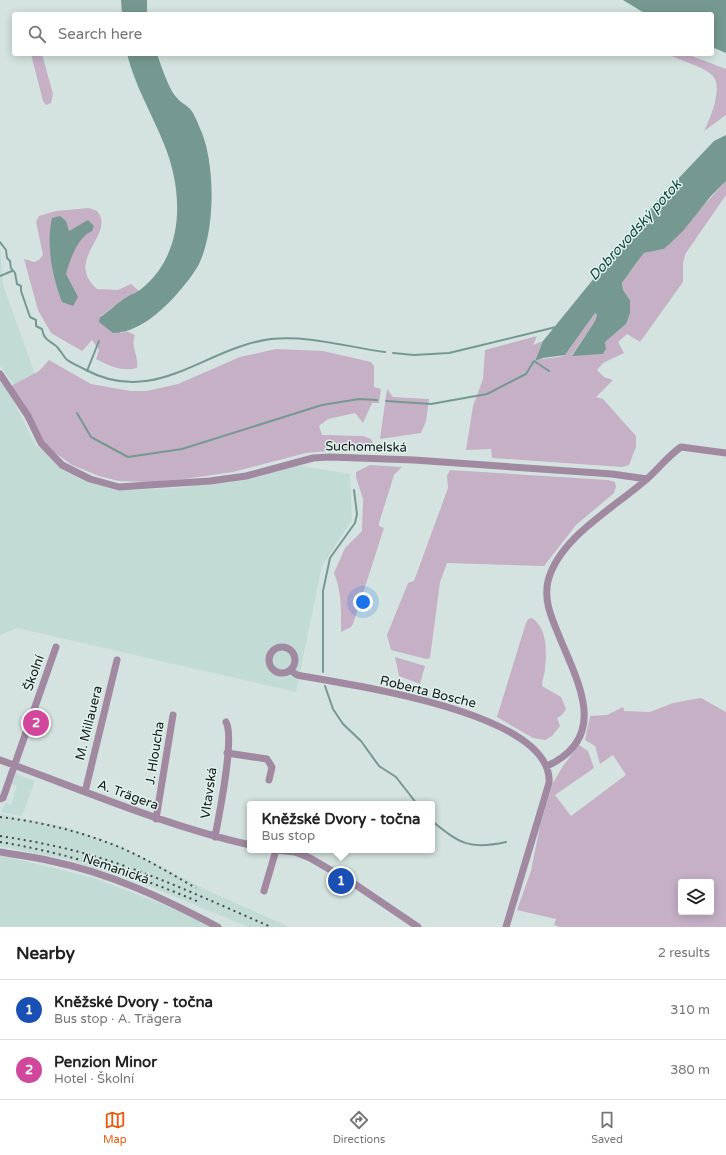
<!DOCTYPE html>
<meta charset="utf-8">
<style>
body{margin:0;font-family:"Varela Round",sans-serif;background:#f6f6f6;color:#222}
.controls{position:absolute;right:12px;bottom:12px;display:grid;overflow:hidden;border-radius:4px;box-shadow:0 2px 10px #0003}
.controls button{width:36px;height:36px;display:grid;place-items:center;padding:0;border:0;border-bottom:1px solid #e0e0e0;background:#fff;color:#222;font:20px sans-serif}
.you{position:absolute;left:363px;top:602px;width:14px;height:14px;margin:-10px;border:3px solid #fff;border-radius:50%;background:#1a73e8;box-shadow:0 0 0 6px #1a73e833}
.badge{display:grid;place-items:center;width:26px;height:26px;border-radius:50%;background:#ea580c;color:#fff;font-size:13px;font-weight:700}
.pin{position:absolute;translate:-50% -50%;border:2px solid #fff;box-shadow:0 1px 4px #0006}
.popup{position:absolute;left:247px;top:801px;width:188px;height:52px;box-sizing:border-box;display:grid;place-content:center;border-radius:4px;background:#fff;filter:drop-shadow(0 1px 3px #0005);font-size:13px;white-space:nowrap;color:#767676}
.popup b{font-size:15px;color:#222}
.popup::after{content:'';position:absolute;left:50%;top:100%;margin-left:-8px;border:8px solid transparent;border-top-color:#fff}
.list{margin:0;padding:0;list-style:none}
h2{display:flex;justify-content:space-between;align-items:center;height:52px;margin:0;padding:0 16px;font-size:17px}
h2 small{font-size:13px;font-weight:400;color:#767676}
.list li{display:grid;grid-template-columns:26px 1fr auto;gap:12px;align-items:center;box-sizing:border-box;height:60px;padding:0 16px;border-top:1px solid #e0e0e0}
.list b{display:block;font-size:15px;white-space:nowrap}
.list p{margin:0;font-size:13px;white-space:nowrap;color:#767676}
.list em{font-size:13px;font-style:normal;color:#767676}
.icon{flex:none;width:22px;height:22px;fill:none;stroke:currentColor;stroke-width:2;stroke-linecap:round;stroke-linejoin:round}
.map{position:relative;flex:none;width:726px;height:927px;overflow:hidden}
.search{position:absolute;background:#fff;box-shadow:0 2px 10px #0003;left:12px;right:12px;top:12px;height:44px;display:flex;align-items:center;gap:10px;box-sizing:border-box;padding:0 14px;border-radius:4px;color:#767676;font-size:15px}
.sheet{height:172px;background:#fff}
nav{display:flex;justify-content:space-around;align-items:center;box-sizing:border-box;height:56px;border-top:1px solid #e0e0e0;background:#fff;font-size:11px;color:#767676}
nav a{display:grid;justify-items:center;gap:2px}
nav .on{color:#ea580c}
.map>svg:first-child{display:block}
.built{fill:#c2dbd5}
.green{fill:#c5b0c6;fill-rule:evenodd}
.water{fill:#759991}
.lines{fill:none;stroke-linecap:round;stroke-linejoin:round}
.stream{stroke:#759991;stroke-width:2}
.minor{stroke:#a189a2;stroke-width:7}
.rail{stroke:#424a48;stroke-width:2;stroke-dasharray:2 4;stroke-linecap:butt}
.labels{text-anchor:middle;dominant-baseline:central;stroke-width:3;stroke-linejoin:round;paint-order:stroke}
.street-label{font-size:13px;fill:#131917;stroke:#e1f1ed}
.water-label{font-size:14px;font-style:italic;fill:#10463c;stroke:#e1f1ed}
</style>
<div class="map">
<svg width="726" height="927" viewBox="0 0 726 927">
<rect width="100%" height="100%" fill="#d4e3df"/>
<path class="built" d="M 0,248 L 3,285 L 36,377 L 15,386 L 0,366 Z
M 0,379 L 13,400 L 36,446 L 96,481 L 129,490 L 180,488 L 266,473 L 279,467 L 301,466 L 350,474 L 352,520 L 322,566 L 296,692 L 17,628 L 0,635 Z
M 16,774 L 35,781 L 22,816 L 1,812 L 5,803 L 11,805 L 17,786 L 12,784 Z
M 0,814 L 66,827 L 123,847 L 209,891 L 289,927 L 248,927 L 154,888 L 70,860 L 0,846 Z
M 0,855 L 94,878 L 221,927 L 0,927 Z"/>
<path class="green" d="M 31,54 L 42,54 L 53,94 L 51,103 L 46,105 L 43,101 Z
M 667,54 L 686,54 L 726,69 L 726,115 L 704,131 C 710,119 724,86 712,75 C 702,66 679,60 667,54 Z
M 726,181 L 726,195 L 686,253 L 683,262 L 683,282 L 640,342 L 627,334 L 618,342 L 624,353 L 603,363 L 597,370 L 604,377 L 613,380 L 596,397 L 603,399 L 636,436 L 636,447 L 629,465 L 622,467 L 492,458 L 491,449 L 466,450 L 473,406 L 483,379 L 485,350 L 537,336 L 533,345 L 543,341 L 535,361 C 545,357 556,359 565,355 L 595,313 L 597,315 L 595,321 L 572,355 L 603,354 L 606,349 L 605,342 L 626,324 L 630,300 L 623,290 L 622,283 L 637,262 L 644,253 L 664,249 Z
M 89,208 L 97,211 C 117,234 63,259 97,289 L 118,290 L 131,284 L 139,291 C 124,297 114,308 100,316 L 121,333 L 126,331 L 135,335 C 130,347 139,355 137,368 C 122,372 110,366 96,359 L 99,350 L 92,340 L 82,351 L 51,333 L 38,310 L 24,259 L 34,262 L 39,260 L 43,255 L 36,222 L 39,216 L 56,211 Z
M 276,349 L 323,351 L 371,362 L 374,366 L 374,387 L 381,389 L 379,403 L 372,403 L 363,423 L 355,413 L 328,419 L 319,426 L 322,435 L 363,436 L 371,439 L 373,443 L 372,451 L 338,450 L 306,453 L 233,472 L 184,479 L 150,482 L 119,481 L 99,476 L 72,465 L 47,447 L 11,386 L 39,371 L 49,360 L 91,384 L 131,391 L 147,391 L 178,384 L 240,357 Z
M 387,389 L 393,397 L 429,399 L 426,421 L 421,433 L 380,439 Z
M 370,465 L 402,467 L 394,475 L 379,523 L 379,526 L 384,528 L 353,624 L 351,627 L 341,632 C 341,612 342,592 334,573 L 345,548 L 362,531 L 363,499 L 356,477 L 356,472 Z
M 450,470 L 608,480 L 615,482 L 616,487 L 614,493 L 576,525 L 544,566 L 447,563 L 440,582 L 430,658 L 426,659 L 391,650 L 387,635 L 408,583 L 414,581 L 448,488 L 447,476 Z
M 532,618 C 547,628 547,651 545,668 C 545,674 542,679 542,686 L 561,697 L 566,709 L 562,715 L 557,718 L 560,726 L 552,736 L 545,740 L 533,738 L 497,717 L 526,623 L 528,619 Z
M 395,657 L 425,666 L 420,684 L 399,676 Z
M 701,698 L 726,712 L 726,927 L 560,927 L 554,925 L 556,919 L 517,910 L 531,871 L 540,826 L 553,783 L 563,766 L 579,745 L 588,751 L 594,768 L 555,795 L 571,816 L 626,775 L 613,755 L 600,764 L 595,746 L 585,740 L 590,716 L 607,715 L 623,707 L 624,711 L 650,712 L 673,703 ZM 681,882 L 711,882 L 711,912 L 681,912 Z"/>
<path class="water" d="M 121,0 L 147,0 L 147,14 L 122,14 Z
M 623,0 L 726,0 L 726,53 L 712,47 L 712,14 L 646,14 Z
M 127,54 L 157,54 C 161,65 169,90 177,98 C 181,103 187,105 191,110 C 194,114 197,121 199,126 C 216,160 216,232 198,266 C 192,276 184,286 176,295 C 161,312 137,333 113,333 L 99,322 L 100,317 C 111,310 117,303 127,297 C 131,294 136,293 140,290 C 185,255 184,193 164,144 C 152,114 135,86 127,54 Z
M 726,135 L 726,181 L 711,196 L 683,231 L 664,249 L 644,253 L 637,262 L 622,283 L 623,290 L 630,300 L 630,313 L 626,324 L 605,342 L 606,349 L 603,354 L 572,356 L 595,321 L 597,315 L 595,313 L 565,355 L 543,358 L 535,361 L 543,341 L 656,202 L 714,141 Z
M 60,216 L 66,221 L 69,231 L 88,220 L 94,226 L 92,231 C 78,237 70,259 66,274 L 78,297 L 73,306 L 62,302 C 52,276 46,245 52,218 Z"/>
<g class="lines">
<path class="stream" d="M 0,242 L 6,250 L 7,258 L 10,261 L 11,268 L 15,273 L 17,284 L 21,286 L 21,291 L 30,317 L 36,320 L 36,326 L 42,329 C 43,332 43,335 45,337 C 47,341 54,343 57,347 C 60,350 63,355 66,359 C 71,363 78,366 84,369 C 156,408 203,348 271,339 C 309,335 347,347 385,352
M 0,276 L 12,271
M 393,353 L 414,355 L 449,353 L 556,327
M 87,371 L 99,341
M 386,401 L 431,404 L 487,394 L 526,374 L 534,361 L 549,371
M 77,413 L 91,437 L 128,457 L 182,449 L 322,405 L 359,399 L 377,400
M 323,672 L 323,591 L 330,558 L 355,523 L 357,514 L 354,490
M 325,686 L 333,709 L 343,724 L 361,741 L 379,766 L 396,777 L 417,804
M 432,821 C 460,844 470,850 506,842"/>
<path class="minor" d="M 0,374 L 28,416 L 41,443 L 62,465 L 90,479 L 119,487 L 210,481 L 246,476 L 313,458 L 330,457 L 414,460 L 612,474 L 647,479
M269 660a13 13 0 1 1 26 0a13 13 0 1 1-26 0Z
M 290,670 L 297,675 C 349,685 554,712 549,783 L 506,927
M 227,753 L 267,759 L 272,767 L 269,780
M 0,760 C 83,790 163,825 250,845
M 547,766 C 612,736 576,679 557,631 C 550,614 544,599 548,581 C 559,537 616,507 648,478 C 659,468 668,456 681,447 L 726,453
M 85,792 L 117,660
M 0,799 L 3,798 L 56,647
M 156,819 L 173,715
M 215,837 C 219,815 235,738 226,722
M 274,850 L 295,852 L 310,858 L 353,883 L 418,927
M 0,852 C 17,855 34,857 51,861 C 110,873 165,899 218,927
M 264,891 L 276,850"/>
<path class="rail" d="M 0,817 C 43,822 87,833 126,850 C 150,861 173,875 196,888
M 0,836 C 39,842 78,850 116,863 C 169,881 220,905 271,927
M 0,842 C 68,853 135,875 199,902"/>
</g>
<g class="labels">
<g class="street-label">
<text transform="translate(366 447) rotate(1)">Suchomelská</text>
<text transform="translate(34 673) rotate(-70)">Školní</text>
<text transform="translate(428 692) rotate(14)">Roberta Bosche</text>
<text transform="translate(89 723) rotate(-76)">M. Millauera</text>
<text transform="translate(155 753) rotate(-81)">J. Hloucha</text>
<text transform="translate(209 793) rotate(-82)">Vltavská</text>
<text transform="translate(128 795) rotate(20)">A. Trägera</text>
<text transform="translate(116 869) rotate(19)">Nemanická</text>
</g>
<g class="water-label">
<text transform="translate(635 230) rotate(-48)">Dobrovodský potok</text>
</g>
</g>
</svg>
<div class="controls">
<button><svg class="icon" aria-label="layers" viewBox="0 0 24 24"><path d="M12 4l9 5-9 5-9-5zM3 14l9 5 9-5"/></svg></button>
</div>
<div class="you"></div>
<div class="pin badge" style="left:341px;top:881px;background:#1a4fb4">1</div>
<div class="popup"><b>Kněžské Dvory - točna</b>Bus stop</div>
<div class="pin badge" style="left:36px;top:723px;background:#d1479c">2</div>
<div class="search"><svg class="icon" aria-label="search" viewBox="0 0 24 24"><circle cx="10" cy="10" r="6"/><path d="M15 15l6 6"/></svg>Search here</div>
</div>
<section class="sheet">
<h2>Nearby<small>2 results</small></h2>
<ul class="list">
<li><span class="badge" style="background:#1a4fb4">1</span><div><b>Kněžské Dvory - točna</b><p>Bus stop · A. Trägera</p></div><em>310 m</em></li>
<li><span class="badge" style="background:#d1479c">2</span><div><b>Penzion Minor</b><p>Hotel · Školní</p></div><em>380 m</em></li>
</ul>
</section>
<nav>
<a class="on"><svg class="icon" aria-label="map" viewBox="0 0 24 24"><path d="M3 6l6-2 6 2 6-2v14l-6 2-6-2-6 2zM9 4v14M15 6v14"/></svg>Map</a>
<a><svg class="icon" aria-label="directions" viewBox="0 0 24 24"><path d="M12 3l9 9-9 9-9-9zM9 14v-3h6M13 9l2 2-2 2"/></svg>Directions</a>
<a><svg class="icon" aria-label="saved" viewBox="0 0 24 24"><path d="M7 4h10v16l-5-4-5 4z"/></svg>Saved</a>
</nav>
